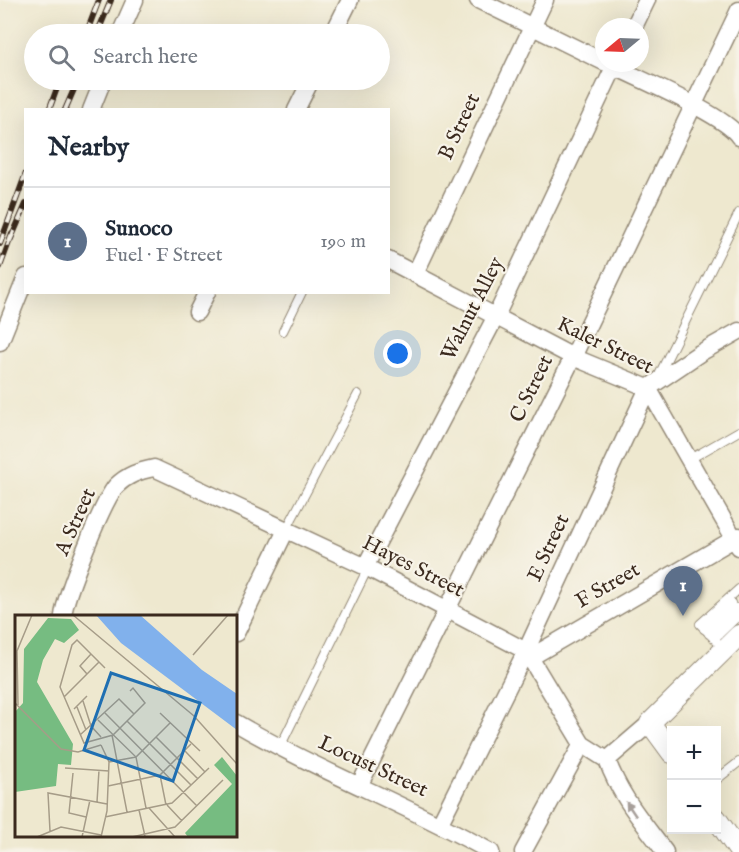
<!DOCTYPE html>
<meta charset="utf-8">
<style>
body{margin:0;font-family:"IM FELL English",serif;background:#f6f6f7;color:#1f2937}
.controls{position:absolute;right:18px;bottom:18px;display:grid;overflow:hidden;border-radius:0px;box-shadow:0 6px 24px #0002}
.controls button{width:54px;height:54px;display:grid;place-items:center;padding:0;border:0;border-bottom:2px solid #e0e1e3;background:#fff;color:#1f2937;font:30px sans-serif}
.compass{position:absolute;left:595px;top:18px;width:54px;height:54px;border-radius:50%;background:#fff;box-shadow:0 6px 24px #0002;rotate:251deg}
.you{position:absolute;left:398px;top:354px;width:21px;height:21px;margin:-15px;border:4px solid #fff;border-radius:50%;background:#1a73e8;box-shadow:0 0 0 9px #1a73e833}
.badge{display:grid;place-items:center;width:39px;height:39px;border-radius:50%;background:#111827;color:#fff;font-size:20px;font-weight:700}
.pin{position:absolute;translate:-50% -50px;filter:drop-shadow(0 2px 3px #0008)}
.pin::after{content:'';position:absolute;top:32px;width:21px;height:18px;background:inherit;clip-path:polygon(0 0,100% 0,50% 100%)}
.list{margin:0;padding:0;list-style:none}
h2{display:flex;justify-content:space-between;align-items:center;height:78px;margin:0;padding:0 24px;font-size:26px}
h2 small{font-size:20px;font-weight:400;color:#747a83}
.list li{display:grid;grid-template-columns:39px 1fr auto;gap:18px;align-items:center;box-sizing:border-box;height:108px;padding:0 24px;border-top:2px solid #e0e1e3}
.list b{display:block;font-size:22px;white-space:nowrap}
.list p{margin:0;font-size:20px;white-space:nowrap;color:#747a83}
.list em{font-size:20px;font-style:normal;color:#747a83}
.icon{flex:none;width:33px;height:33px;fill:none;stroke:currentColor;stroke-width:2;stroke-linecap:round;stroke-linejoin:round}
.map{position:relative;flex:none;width:739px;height:852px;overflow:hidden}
.search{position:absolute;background:#fff;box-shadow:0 6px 24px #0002;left:24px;top:24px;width:366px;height:66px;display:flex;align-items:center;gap:15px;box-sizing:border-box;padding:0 21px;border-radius:33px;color:#747a83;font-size:22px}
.panel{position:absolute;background:#fff;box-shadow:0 6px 24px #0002;left:24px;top:108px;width:366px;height:186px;border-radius:0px}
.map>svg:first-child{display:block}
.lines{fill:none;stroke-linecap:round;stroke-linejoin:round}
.service-casing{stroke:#948976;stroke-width:10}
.minor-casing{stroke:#948976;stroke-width:19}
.tertiary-casing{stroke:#948976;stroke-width:22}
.service{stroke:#fff;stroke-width:8}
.minor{stroke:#fff;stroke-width:16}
.tertiary{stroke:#fff;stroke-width:20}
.rail-casing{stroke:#3b2a1e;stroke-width:6}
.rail{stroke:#f7f3e8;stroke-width:4;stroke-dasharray:11;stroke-linecap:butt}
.oneway{fill:#a79f9a}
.labels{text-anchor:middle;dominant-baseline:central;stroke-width:4.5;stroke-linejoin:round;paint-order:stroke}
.street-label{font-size:21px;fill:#3b2a1e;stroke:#f7f3e8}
.inset-road{fill:none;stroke:#a69c88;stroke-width:1.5}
.view{fill:#1f6fb2;fill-opacity:0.15;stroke:#1f6fb2;stroke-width:3}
.inset-edge{fill:none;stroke:#3b2a1e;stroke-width:3}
</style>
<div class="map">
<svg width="739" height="852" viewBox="0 0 739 852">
<rect width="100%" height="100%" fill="#f7f3e8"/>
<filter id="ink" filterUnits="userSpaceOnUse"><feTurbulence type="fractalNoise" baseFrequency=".0167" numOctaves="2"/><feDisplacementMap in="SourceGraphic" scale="12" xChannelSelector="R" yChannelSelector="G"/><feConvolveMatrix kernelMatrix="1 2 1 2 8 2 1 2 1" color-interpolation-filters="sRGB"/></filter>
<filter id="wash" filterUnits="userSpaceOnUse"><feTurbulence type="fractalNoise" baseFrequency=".008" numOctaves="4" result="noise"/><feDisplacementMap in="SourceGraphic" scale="24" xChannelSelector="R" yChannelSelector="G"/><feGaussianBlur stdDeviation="1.35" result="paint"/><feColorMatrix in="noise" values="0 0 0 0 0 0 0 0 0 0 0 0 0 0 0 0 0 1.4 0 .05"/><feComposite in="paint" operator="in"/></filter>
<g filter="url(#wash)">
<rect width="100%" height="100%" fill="#eee8cf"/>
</g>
<g filter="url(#ink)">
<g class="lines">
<g class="service-casing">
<path id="service" d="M 283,331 L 302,292
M 658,377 L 739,213
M 690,459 L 739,431
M 286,530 L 358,394
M 704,629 L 731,603
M 709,634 L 736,608
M 714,639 L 739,615
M 724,649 L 700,624 L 739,589
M 280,747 L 368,568
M 716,780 L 739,762"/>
</g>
<g class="minor-casing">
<path id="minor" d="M 478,0 L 604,62
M 634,27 L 647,0
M 120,34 L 135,0
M 333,34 L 350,0
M 607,63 C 634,77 726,115 739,137
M 91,110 L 103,80
M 296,110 L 311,80
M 388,260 L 573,357 L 648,388 L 739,547
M 415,274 L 545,0
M 197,312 L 207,292
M 0,342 L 26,277
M 365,567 L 496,316 L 616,63
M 63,616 C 65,596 102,503 116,486 C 127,475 139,471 154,468 L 368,568 L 526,651 L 582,744 L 607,760
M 236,633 L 286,530
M 531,657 L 739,536
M 236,723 C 318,771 408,805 491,852
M 607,760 C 620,796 642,821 665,852
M 607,760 L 650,723
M 360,784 L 573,357 L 739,10
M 440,823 L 526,651 L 648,388 L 700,353 L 739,331
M 523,852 L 582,744"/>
</g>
<g class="tertiary-casing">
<path id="tertiary" d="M 672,753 L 650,723 L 739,635
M 716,818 L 739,851"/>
</g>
<use href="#service" class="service"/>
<use href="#minor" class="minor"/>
<use href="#tertiary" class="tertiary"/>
<g class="rail-casing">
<path id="rail" d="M 86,34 L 99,0
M 97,34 L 111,0
M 49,110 L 60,80
M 65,110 L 78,80
M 10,241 L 26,204
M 0,244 L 26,173
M 0,267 L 12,234"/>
</g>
<use href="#rail" class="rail"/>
</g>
<defs><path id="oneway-solid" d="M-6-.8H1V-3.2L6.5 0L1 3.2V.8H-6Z" transform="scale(1.5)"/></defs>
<use class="oneway" href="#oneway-solid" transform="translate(631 809) rotate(-124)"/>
</g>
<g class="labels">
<g class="street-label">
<text transform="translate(460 127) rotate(-65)">B Street</text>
<text transform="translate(473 309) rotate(-63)">Walnut Alley</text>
<text transform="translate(605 346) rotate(26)">Kaler Street</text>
<text transform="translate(532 389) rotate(-64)">C Street</text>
<text transform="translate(76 522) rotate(-66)">A Street</text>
<text transform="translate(549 548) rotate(-65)">E Street</text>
<text transform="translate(413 567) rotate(27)">Hayes Street</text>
<text transform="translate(608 586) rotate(-30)">F Street</text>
<text transform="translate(373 767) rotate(25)">Locust Street</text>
</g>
</g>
<g transform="translate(15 615)">
<rect width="222" height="222" fill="#eee8cf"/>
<path d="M 33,3 L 56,4 L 64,15 L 49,28 L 40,24 L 28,45 L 22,67 L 58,129 L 56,150 L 43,149 L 41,171 L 0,177 L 0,97 L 8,88 L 9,34 ZM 207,142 L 222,161 L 222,222 L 173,222 L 170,218 L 217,169 L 199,150 Z" fill="#76bc81"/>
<path d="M 81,0 L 125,0 L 187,55 L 222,79 L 222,115 L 106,28 Z" fill="#81b1ec"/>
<path class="inset-road" d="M 58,0 L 179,101 L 222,149M 178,40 L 213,0M 90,53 L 62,25 L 57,30 L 45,72 L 69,128 L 98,120 L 130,88 L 118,73 L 115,76M 72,59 L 65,51 L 76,39M 49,82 L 84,47M 68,86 L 76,111 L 86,122M 0,88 L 46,134 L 63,137 L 86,130M 3,90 L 2,36 L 17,0M 62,92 L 71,115M 59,94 L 72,81M 90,98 L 182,191M 145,98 L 185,136M 83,105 L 121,142 L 131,193M 112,106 L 176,170M 65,120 L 104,84 L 119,99M 97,120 L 112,197M 141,122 L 183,164M 86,130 L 94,147 L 92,196 L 86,222M 170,136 L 190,157M 94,147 L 121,142 L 155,108M 50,153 L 94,156M 58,158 L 54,198 L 71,202M 145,160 L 151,190M 93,171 L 145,160 L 176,129M 82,187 L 84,155M 152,190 L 167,206M 134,193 L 160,222M 124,195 L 130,221M 90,202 L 157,188 L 194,153M 35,216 L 33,178 L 92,189M 22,222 L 46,212 L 86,220M 67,222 L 75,185M 117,222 L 160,212 L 208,165"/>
<path class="view" d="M 96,58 L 185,88 L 158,166 L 69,135 Z"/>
<rect width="222" height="222" class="inset-edge"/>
</g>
</svg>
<div class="controls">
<button>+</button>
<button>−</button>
</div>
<svg class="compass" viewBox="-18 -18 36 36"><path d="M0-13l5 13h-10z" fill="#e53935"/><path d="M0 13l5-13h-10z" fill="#747a83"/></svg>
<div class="you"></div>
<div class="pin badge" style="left:683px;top:616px;background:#5c6f8a">1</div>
<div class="search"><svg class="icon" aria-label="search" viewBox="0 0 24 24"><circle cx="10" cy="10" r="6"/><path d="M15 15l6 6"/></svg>Search here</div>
<section class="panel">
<h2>Nearby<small></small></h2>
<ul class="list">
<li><span class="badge" style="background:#5c6f8a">1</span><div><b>Sunoco</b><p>Fuel · F Street</p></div><em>190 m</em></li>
</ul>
</section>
</div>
